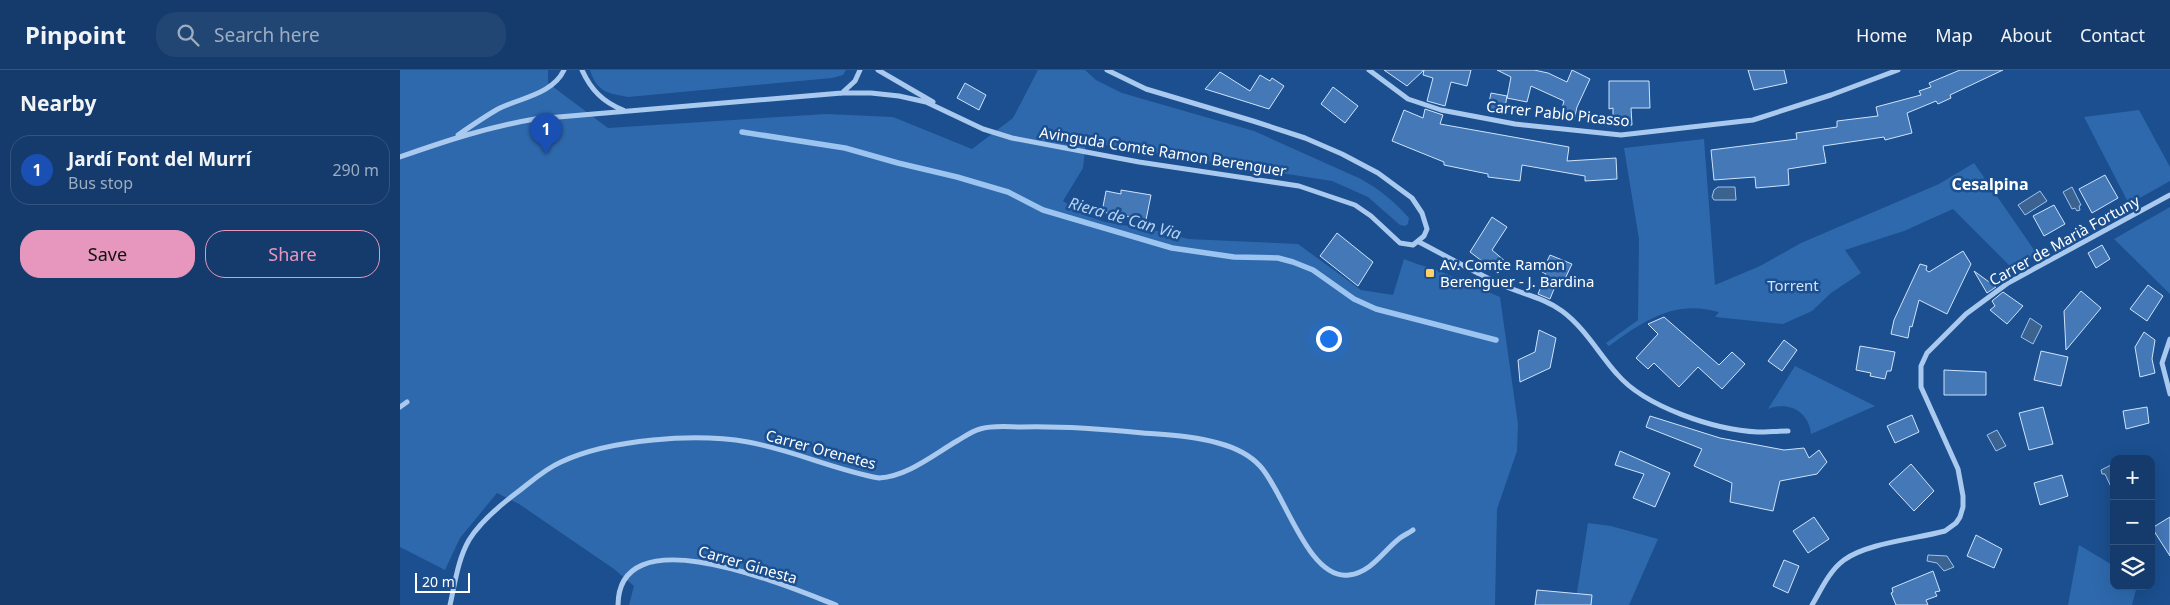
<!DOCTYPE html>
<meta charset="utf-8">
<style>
body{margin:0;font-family:"Noto Sans",sans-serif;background:#214673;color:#f1f3f6}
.controls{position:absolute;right:15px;bottom:15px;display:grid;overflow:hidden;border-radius:10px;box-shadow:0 5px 20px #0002}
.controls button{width:45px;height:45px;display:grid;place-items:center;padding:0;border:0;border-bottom:1px solid #33557e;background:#143b6b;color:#f1f3f6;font:25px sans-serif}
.scale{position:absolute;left:15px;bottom:12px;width:55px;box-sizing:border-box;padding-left:5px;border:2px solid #fff;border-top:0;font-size:14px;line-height:18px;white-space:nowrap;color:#fff;-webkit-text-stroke:4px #1b4f8f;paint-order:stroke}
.you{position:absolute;left:928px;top:268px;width:18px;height:18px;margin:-12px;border:4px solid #fff;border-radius:50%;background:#1a73e8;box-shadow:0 0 0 8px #1a73e833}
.badge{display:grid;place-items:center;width:32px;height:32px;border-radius:50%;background:#e797bd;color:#fff;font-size:16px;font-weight:700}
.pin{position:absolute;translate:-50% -41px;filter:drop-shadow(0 1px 2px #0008)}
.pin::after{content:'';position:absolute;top:26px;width:18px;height:15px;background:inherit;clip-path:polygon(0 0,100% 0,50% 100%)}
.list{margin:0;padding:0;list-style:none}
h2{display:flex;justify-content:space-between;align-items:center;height:65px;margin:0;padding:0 20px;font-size:21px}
h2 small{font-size:16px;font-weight:400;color:#9dadc1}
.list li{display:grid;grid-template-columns:32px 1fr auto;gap:15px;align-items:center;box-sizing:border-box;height:70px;margin:0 10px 10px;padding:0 10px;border:1px solid #33557e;border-radius:20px}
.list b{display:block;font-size:19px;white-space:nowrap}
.list p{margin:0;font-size:16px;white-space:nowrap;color:#9dadc1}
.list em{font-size:16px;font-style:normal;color:#9dadc1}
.actions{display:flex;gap:10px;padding:15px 20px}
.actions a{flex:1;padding:11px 0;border:1px solid #e797bd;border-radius:20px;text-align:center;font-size:18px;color:#e797bd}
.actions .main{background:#e797bd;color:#111}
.icon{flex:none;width:28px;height:28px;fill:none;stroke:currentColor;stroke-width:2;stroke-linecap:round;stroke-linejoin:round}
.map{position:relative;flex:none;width:1770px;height:535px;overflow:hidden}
header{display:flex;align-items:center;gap:30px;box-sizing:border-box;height:70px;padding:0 25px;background:#143b6b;border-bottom:1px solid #33557e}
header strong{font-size:24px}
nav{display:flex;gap:28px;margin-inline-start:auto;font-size:18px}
.search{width:350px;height:45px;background:#214673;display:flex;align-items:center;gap:12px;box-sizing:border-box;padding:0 18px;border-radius:20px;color:#9dadc1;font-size:19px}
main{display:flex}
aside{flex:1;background:#143b6b}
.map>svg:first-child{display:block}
.green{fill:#2e69ad}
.water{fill:#3c6290;stroke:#9cc4f0}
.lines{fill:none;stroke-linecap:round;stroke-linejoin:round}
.stream{stroke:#9cc4f0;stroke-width:5.5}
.building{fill:#4478b7;stroke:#cfe3fa}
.minor{stroke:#a9c9ee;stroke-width:5}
.poi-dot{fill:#ffd166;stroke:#1b4f8f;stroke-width:2}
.labels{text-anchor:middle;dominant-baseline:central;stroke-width:5;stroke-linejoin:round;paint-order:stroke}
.street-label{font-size:15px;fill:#fff;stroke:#1b4f8f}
.poi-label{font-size:15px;fill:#fff;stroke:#1b4f8f;text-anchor:start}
.park-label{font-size:15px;fill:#cfe3fa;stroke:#1b4f8f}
.neighbourhood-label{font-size:16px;font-weight:bold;fill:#fff;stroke:#1b4f8f}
.water-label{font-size:16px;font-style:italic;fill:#b5d3f5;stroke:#1b4f8f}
</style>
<header>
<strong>Pinpoint</strong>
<div class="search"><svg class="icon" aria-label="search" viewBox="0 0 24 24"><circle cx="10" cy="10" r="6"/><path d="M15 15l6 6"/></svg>Search here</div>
<nav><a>Home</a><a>Map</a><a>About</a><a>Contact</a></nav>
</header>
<main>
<aside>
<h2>Nearby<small></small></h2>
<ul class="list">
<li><span class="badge" style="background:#1a4fb4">1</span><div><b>Jardí Font del Murrí</b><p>Bus stop</p></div><em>290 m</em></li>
</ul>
<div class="actions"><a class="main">Save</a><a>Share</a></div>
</aside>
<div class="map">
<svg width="1770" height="535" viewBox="0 0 1770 535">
<rect width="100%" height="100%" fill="#1b4f8f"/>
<path class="green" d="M 0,0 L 148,0 L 148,13 L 208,58 L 426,44 L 493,47 L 572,79 L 613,48 L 638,0 L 685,0 L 696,10 L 722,23 L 854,61 L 961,109 C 979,119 995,132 1009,148 L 1008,154 L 1005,156 L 1000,155 L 968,127 L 932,111 L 686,72 L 683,98 L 663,131 L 687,146 L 705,152 L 763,162 L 788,169 L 898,174 L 961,220 L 993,225 L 1004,189 L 1017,194 L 1037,200 L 1100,227 L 1118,354 L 1117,381 L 1097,439 L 1095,535 L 229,535 L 234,516 L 214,499 L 119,434 L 97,423 L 60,468 L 45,500 L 0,477 Z
M 190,0 L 446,0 L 443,5 L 432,8 L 228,27 C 207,23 197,22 190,0 Z
M 1739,40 L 1770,97 L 1770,111 L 1729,134 L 1684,47 Z
M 1304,69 L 1315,215 L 1360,196 L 1401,173 L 1539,114 L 1574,93 L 1637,184 L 1612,198 L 1553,139 L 1504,161 L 1445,180 L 1461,203 L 1431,223 L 1412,241 L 1383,254 L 1315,247 L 1319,242 C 1275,229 1243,251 1209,276 L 1206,273 L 1238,250 L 1239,169 L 1224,78 Z
M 1770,137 L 1770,224 L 1714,169 Z
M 1395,296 L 1475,336 L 1411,364 C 1409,341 1388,331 1368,339 Z
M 1188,453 L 1211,456 L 1258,469 L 1229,535 L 1175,535 Z
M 1679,475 L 1714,496 L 1714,516 L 1737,516 L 1732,535 L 1668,535 Z"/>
<path class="water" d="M 1318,117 L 1335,117 L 1336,130 L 1314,130 L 1312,127 L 1314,120 Z
M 1672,117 L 1681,135 L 1679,136 L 1680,140 L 1677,141 L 1675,138 L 1672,139 L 1663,122 Z
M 1640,121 L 1647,131 L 1625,145 L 1618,135 Z
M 1630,248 L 1642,256 L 1633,274 L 1621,267 Z
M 1597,360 L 1606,376 L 1596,381 L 1587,365 Z
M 1713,394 L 1714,418 L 1712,419 L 1705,404 L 1702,404 L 1701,400 Z
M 1528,485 L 1547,486 L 1554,497 L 1544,501 L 1537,493 L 1527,491 Z"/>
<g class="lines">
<path class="stream" d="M 342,62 L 445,78 L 498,93 L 557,107 L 608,122 L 643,140 L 772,178 L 834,187 L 878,188 L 893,192 L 913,200 L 954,229 L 976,239 L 1096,270"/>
</g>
<path class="building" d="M 984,0 L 1024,0 L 1007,16 Z
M 1024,0 L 1071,0 L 1067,16 L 1051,12 L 1045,36 L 1027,31 L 1033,8 L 1023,5 Z
M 1097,0 L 1134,0 L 1148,3 L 1167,12 L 1172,0 L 1190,9 L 1177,37 L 1174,50 L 1159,48 L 1164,31 L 1131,16 L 1127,32 L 1107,28 L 1111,7 Z
M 1348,0 L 1384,0 L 1387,13 L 1354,20 Z
M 1560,0 L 1603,0 L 1550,25 L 1551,28 L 1538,34 L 1536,31 L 1507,43 L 1512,63 L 1485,70 L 1484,67 L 1423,76 L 1426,93 L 1388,99 L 1389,115 L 1356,118 L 1355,107 L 1314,110 L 1311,80 L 1397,69 L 1396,63 L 1437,57 L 1437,51 L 1478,46 L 1476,37 L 1521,25 L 1519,21 L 1531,17 L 1529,13 Z
M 820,2 L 850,21 L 860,5 L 870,11 L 872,8 L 884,16 L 869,39 L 805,19 Z
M 1209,11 L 1249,11 L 1250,38 L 1231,38 L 1232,55 L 1213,55 L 1213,38 L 1209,39 Z
M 565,13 L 586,25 L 579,40 L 557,28 Z
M 933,17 L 958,36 L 945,53 L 921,34 Z
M 1091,23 L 1107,26 L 1104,43 L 1087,42 Z
M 1025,39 L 1043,45 L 1040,54 L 1169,77 L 1167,91 L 1216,88 L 1217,109 L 1185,111 L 1185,106 L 1122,95 L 1120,111 L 1088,107 L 1088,104 L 1044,95 L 1044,92 L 992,71 L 1004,40 L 1023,48 Z
M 1705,105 L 1718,128 L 1692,143 L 1679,119 Z
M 721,120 L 751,125 L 746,150 L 702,142 L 706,121 L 721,124 Z
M 1654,135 L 1665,154 L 1644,166 L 1633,146 Z
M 1092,147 L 1107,157 L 1092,180 L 1106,192 L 1098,203 L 1070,182 Z
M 937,163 L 973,192 L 958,216 L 920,186 Z
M 1702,175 L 1710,189 L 1696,198 L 1688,183 Z
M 1563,181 L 1571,194 L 1547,244 L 1519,230 L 1512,257 L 1510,256 L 1508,268 L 1491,264 L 1494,250 L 1520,194 L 1527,196 L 1526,200 L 1529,202 Z
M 1150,185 L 1172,194 L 1164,211 L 1158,209 L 1150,229 L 1138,224 L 1146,204 L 1142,202 Z
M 1574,201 L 1596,217 L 1587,223 Z
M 1748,215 L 1763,226 L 1747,251 L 1730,239 Z
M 1681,221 L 1701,238 L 1666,280 L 1664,241 Z
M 1603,222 L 1623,236 L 1607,254 L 1590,240 L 1595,236 L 1592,231 Z
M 1264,247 L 1319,295 L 1332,282 L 1345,294 L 1322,319 L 1298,297 L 1279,317 L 1254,293 L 1248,299 L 1236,288 L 1258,264 L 1248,254 Z
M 1139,260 L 1156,268 L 1150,298 L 1120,312 L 1118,290 L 1135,282 Z
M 1744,262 L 1755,270 L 1752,289 L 1755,303 L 1740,307 L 1735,277 Z
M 1384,270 L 1397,280 L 1382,301 L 1368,291 Z
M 1460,276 L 1495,282 L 1491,301 L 1487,301 L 1485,309 L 1470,306 L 1471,303 L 1456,300 Z
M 1641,281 L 1668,287 L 1661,316 L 1634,310 Z
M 1544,300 L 1586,302 L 1586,325 L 1544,325 Z
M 1643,337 L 1653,374 L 1629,380 L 1619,343 Z
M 1747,337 L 1749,353 L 1726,359 L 1723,341 Z
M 1512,345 L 1519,362 L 1495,373 L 1487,356 Z
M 1250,346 L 1320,368 L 1384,380 L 1404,378 L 1409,388 L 1419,380 L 1427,392 L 1417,404 L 1380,411 L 1373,441 L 1330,432 L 1332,413 L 1294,396 L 1302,379 L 1246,357 Z
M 1220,381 L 1270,403 L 1255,437 L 1233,428 L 1244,404 L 1215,395 Z
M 1511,394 L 1534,421 L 1514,441 L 1489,414 Z
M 1662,405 L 1668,426 L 1640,435 L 1634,413 Z
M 1414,447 L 1429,469 L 1408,483 L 1393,461 Z
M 1770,447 L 1770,486 L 1752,458 Z
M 1576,465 L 1602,479 L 1594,498 L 1567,486 Z
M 1384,490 L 1399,496 L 1388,523 L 1373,516 Z
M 1533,501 L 1540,521 L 1535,522 L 1537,526 L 1526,530 L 1528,535 L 1496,535 L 1491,523 L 1493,522 L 1492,518 Z
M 1137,520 L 1192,525 L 1191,535 L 1135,535 Z"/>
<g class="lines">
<path class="minor" d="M 182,0 C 191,20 203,32 223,40
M 478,0 L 533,32
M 969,0 L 1008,29 L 1041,40 L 1115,54 L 1221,65 L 1353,50 L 1431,25 L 1498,0
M 442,23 L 455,11 L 460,0
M 58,65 C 71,56 84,47 98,39 C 120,28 153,24 164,0
M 0,87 C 45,71 88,57 135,49 L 442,23 L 471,23 L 499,26 L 526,32 L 583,59 L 612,68 L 739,92 L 899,116 L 955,135 L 971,146 L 1000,173 L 1013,175 L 1024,166 L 1027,159 L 1022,143 L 1012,128 L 978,103 L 942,84 L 905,68 L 853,51 L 746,19 L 707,0
M 1019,172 C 1046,186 1072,201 1100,214 C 1121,224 1143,227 1162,241 C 1185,258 1199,284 1217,304 C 1245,337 1315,360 1358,362 C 1368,362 1378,361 1388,361
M 1770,269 L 1762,293 L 1770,324
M 0,337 L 7,332
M 50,535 C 55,513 58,489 69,470 C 80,452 98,437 115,424 C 130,413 143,400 161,392 C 210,369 295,363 348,372 C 393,380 435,400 479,408 C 508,406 533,385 557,371 C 564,367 572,361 580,359 C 593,355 609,357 622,357 C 663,356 702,359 743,363 C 768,365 794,366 818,373 C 833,377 849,384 860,396 C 884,421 908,511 949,505 C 972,502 983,481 1000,468 C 1004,465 1009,463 1013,460
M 218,535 C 219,442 393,519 436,535
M 1412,535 C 1421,520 1429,501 1444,490 C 1467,473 1516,469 1545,461 L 1556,453 L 1560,447 L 1563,437 L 1563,426 L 1558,399 L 1521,317 L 1521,296 L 1527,283 L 1566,244 L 1608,213 L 1770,125"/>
</g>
<rect class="poi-dot" x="1025" y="198" width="10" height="10" rx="2.5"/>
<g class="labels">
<g class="street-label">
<text transform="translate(1158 43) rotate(6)">Carrer Pablo Picasso</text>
<text transform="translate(763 81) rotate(9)">Avinguda Comte Ramon Berenguer</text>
<text transform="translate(1664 170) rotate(-29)">Carrer de Marià Fortuny</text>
<text transform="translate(421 379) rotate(15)">Carrer Orenetes</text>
<text transform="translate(348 494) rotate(16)">Carrer Ginesta</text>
</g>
<g class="poi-label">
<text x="1040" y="194">Av. Comte Ramon<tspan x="1040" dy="17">Berenguer - J. Bardina</tspan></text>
</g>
<g class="park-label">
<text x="1393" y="215">Torrent</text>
</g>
<g class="neighbourhood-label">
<text x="1590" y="114">Cesalpina</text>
</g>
<g class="water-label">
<text transform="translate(725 148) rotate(16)">Riera de Can Via</text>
</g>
</g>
</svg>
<div class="controls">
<button>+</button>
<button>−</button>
<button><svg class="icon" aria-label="layers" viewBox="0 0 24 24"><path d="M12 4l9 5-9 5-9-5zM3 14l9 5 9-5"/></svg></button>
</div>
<div class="scale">20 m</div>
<div class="you"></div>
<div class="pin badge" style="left:146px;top:84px;background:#1a4fb4">1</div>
</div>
</main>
